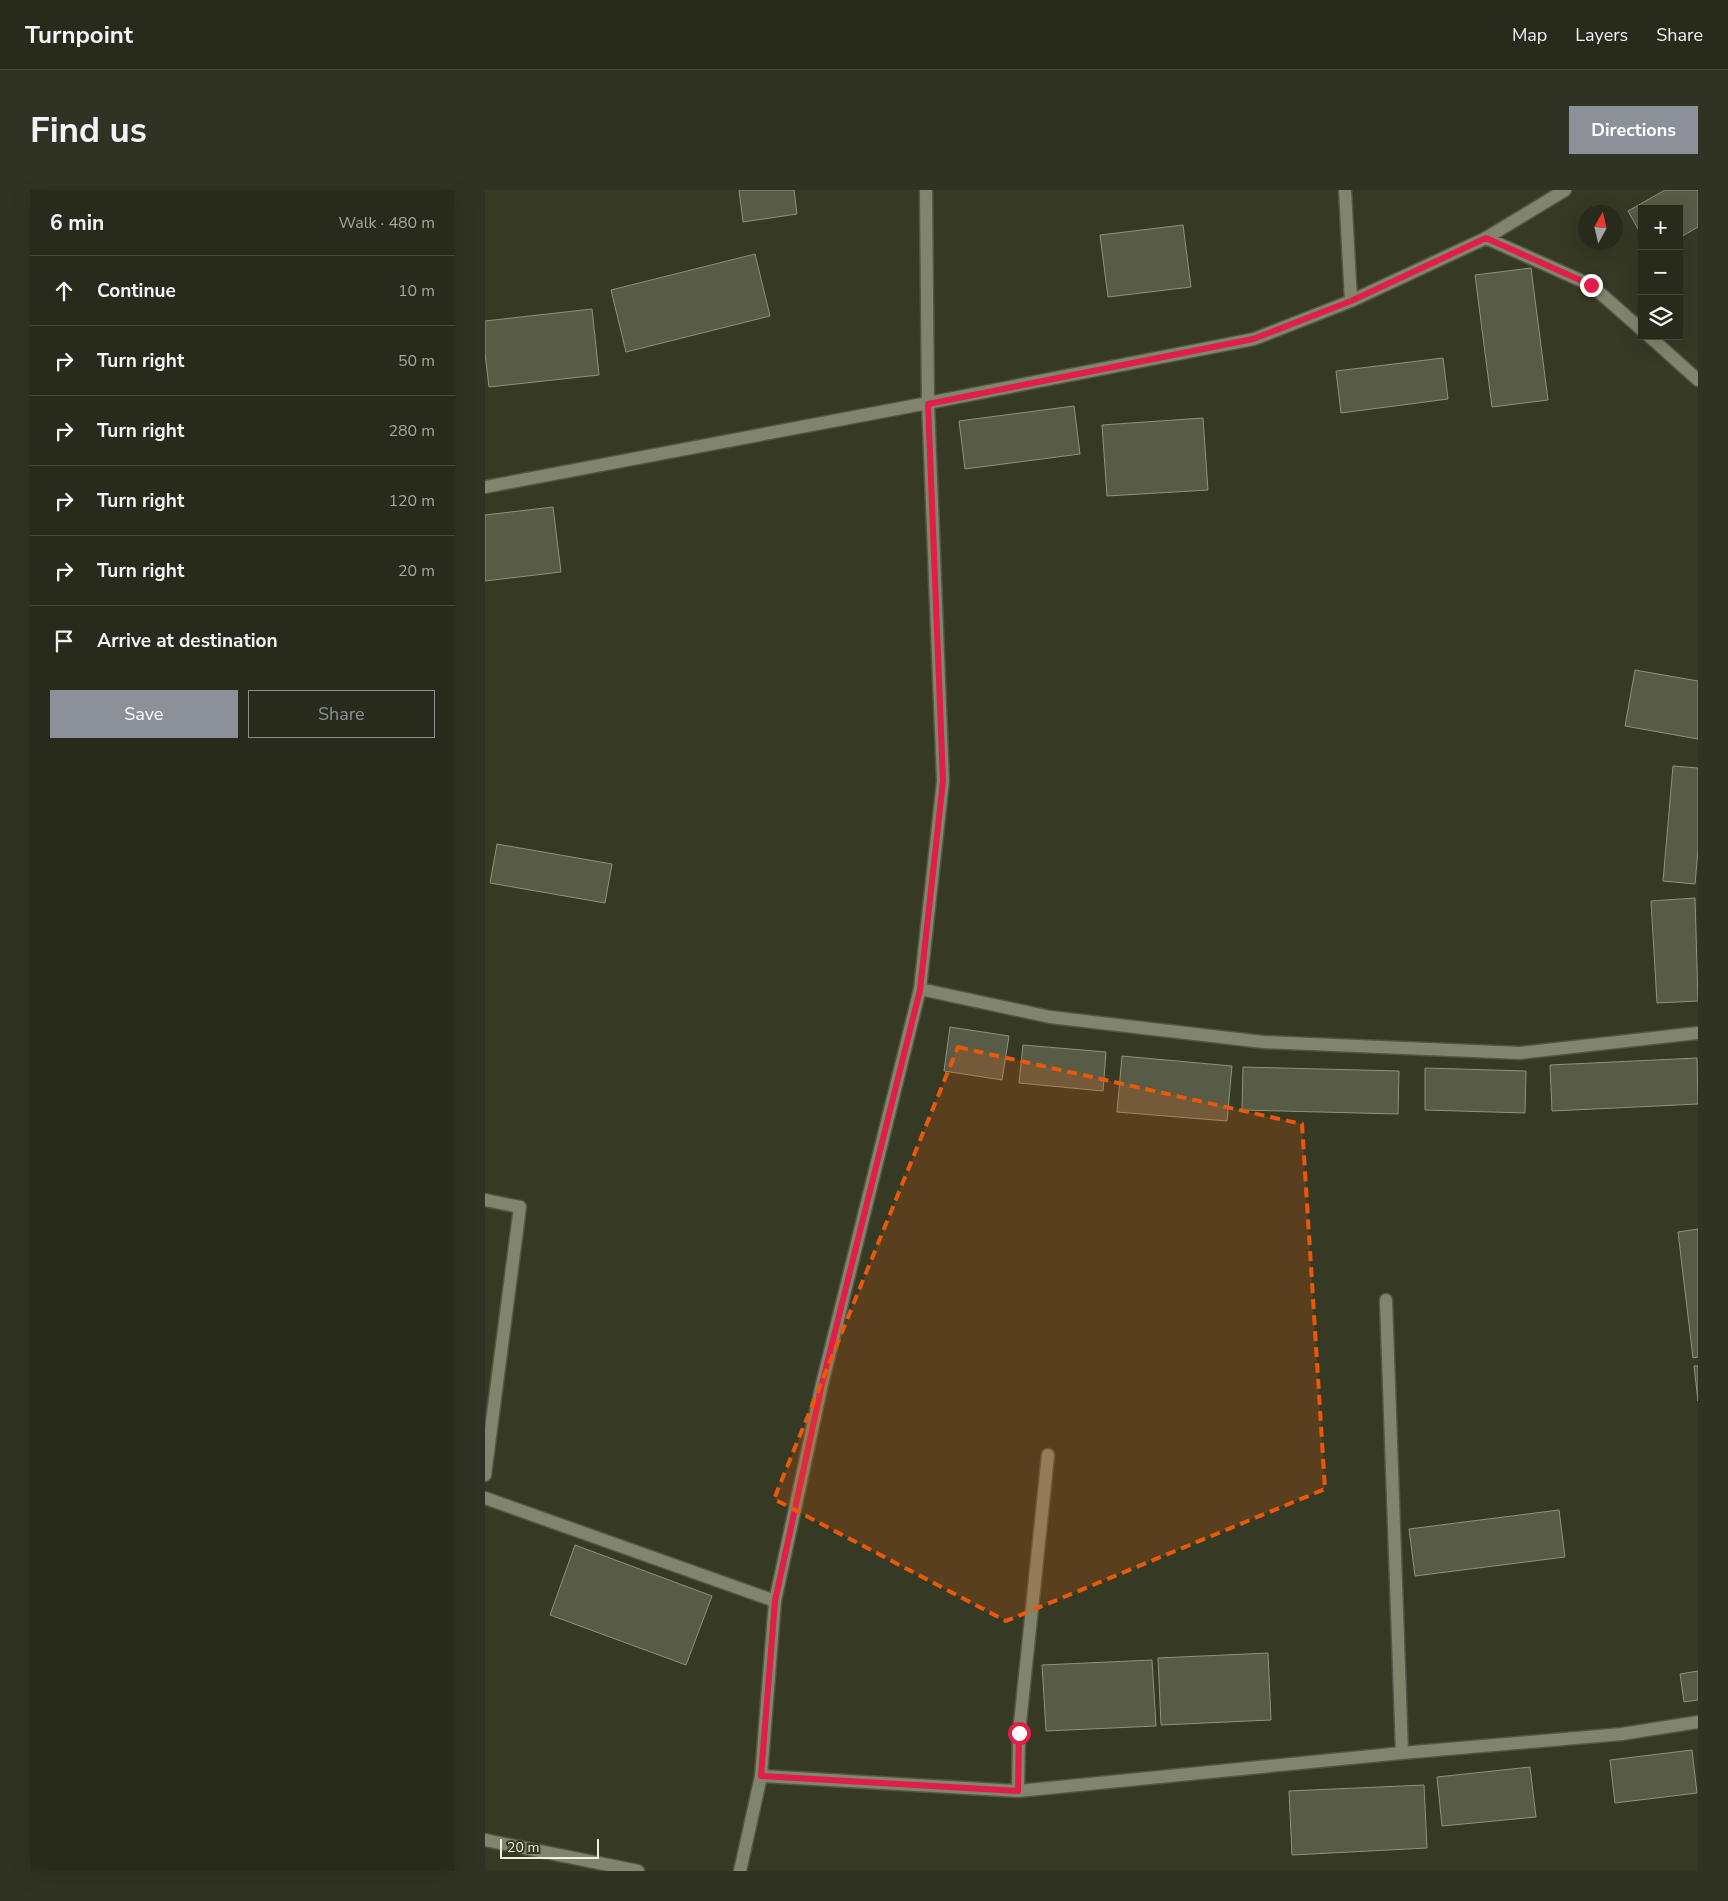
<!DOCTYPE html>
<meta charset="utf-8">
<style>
body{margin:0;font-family:"Nunito Sans",sans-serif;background:#303324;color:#f1f3f6}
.controls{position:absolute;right:15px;top:15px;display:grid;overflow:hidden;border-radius:0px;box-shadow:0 5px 20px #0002}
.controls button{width:45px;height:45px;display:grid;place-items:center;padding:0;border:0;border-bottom:1px solid #44473a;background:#282b1b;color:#f1f3f6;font:25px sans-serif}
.compass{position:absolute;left:1093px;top:15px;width:45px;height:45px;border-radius:50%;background:#282b1b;box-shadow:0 5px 20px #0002;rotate:8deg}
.scale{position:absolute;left:15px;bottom:12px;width:99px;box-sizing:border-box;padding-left:5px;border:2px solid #edf0e3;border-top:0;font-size:14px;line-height:18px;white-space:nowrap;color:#edf0e3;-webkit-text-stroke:4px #363924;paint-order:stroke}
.stop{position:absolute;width:15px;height:15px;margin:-11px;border:4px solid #e11d48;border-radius:50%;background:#fff}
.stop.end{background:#e11d48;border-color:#fff;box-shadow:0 1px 5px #0008}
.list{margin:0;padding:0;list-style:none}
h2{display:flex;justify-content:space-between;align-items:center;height:65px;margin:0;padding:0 20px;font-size:21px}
h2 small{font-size:16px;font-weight:400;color:#a5a7a3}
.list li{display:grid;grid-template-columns:32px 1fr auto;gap:15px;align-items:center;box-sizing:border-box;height:70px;padding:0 20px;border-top:1px solid #44473a}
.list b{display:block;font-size:19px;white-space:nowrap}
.list em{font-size:16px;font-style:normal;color:#a5a7a3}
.actions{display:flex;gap:10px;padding:15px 20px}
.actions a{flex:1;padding:11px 0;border:1px solid #8c9099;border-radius:0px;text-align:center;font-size:18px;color:#8c9099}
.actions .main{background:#8c9099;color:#fff}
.icon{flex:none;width:28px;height:28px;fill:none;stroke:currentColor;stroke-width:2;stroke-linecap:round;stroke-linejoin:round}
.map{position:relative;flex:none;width:1213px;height:1681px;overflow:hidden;border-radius:0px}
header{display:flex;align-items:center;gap:30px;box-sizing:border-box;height:70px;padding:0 25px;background:#282b1b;border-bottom:1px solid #44473a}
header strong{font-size:24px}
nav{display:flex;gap:28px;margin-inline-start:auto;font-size:18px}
.intro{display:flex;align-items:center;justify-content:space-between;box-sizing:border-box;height:120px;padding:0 30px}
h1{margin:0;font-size:35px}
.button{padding:12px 22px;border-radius:0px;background:#8c9099;color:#fff;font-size:18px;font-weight:700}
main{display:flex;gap:30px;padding:0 30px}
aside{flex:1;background:#282b1b;border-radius:0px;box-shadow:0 5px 20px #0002}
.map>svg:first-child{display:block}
.building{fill:#585b45;stroke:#8f937b}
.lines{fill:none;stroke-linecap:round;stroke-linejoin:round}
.street-casing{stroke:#535644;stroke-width:15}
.secondary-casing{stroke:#535644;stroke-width:15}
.street{stroke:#81856d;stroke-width:12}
.secondary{stroke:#81856d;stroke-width:12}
.route{stroke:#e11d48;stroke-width:6}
.marked{fill:#e8590c;fill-opacity:0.2;stroke:#e8590c;stroke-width:4;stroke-dasharray:10 6;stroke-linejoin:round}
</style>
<header>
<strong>Turnpoint</strong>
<nav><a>Map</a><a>Layers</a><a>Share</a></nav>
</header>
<div class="intro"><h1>Find us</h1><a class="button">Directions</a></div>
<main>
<aside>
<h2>6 min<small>Walk · 480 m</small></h2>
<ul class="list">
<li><svg class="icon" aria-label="ahead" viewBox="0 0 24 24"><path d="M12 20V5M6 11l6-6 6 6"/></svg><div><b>Continue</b></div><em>10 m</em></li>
<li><svg class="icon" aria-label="right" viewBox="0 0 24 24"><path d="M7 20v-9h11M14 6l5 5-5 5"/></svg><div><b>Turn right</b></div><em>50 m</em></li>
<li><svg class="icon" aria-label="right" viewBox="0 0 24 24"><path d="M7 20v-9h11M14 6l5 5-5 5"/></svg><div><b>Turn right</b></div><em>280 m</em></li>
<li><svg class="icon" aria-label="right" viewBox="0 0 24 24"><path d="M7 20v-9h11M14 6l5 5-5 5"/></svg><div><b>Turn right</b></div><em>120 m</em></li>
<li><svg class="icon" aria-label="right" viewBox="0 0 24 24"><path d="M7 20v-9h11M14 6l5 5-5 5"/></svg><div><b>Turn right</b></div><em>20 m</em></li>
<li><svg class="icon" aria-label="arrive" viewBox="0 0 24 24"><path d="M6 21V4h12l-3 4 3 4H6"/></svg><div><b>Arrive at destination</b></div></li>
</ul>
<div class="actions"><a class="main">Save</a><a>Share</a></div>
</aside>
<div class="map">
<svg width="1213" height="1681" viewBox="0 0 1213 1681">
<rect width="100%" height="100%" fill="#363924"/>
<path class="building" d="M 254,0 L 309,0 L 312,24 L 258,32 Z
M 1180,0 L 1213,0 L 1213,37 L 1194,48 L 1194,19 L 1157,19 L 1157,46 L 1143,21 Z
M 698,35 L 706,97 L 623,107 L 615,45 Z
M 270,64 L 285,126 L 141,162 L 126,100 Z
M 1046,78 L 1063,210 L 1007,217 L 990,85 Z
M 107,119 L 114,185 L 4,197 L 0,163 L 0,131 Z
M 958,168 L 963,209 L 856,223 L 851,181 Z
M 589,216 L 595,264 L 480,279 L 474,231 Z
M 718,228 L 723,300 L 622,306 L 617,235 Z
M 68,317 L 76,382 L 0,391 L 0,325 Z
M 1150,480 L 1213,491 L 1213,549 L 1140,536 Z
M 1188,576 L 1213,578 L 1213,660 L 1210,694 L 1178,691 Z
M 12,654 L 127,674 L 120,713 L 5,693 Z
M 1210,708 L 1213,811 L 1172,813 L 1166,711 Z
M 465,837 L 524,846 L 517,890 L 459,881 Z
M 538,855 L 621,862 L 618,901 L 534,893 Z
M 637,866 L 747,876 L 742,931 L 632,922 Z
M 1212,868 L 1213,914 L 1067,921 L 1065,875 Z
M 758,877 L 914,881 L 913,924 L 757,920 Z
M 940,878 L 1041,881 L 1040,923 L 940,920 Z
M 1213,1039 L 1213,1167 L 1208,1168 L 1193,1042 Z
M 1209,1176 L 1213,1176 L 1213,1211 Z
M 1074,1320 L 1080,1367 L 930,1386 L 924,1339 Z
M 90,1355 L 227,1406 L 201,1475 L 65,1425 Z
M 783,1463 L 786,1530 L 676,1535 L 673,1468 Z
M 667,1470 L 671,1536 L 561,1541 L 557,1475 Z
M 1213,1481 L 1213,1510 L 1199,1512 L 1195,1484 Z
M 1207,1560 L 1212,1603 L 1130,1613 L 1125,1570 Z
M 1045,1577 L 1051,1627 L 957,1636 L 952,1587 Z
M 939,1595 L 942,1658 L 807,1665 L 804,1601 Z"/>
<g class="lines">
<g class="street-casing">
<path id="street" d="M 860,0 L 866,111
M 1001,48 L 1106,95 L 1157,140
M 1164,146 L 1213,190
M 0,297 L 443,213 L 769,149 L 866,111 L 1001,48 L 1080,0
M 435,799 L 565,827 L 778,852 L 1035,863 L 1213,843
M 0,1010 L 35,1017 L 0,1285
M 901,1110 L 917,1563
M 0,1308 L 290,1411
M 276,1586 L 533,1601 L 917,1563 L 1137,1544 L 1213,1532
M 533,1601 L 534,1543 L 563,1265
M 0,1650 L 153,1681"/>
</g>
<g class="secondary-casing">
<path id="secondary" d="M 255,1681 L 276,1586 L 290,1411 L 337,1194 L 435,799 L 458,591 L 443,213 L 441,0"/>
</g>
<use href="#street" class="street"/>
<use href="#secondary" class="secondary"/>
</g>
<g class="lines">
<path class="route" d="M 534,1543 L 533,1601 L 276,1586 L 290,1411 L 337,1194 L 435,800 L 458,591 L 443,214 L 768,149 L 866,111 L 1001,48 L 1106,95"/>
</g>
<path class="marked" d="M 473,857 L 817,934 L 840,1299 L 521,1431 L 289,1309 Z"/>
</svg>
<div class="controls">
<button>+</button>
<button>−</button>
<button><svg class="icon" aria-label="layers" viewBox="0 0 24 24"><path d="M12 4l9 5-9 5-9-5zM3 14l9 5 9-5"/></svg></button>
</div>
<svg class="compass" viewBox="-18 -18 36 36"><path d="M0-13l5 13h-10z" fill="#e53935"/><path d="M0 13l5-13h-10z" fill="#a5a7a3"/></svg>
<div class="scale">20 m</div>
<div class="stop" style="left:534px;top:1543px"></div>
<div class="stop end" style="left:1106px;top:95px"></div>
</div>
</main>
